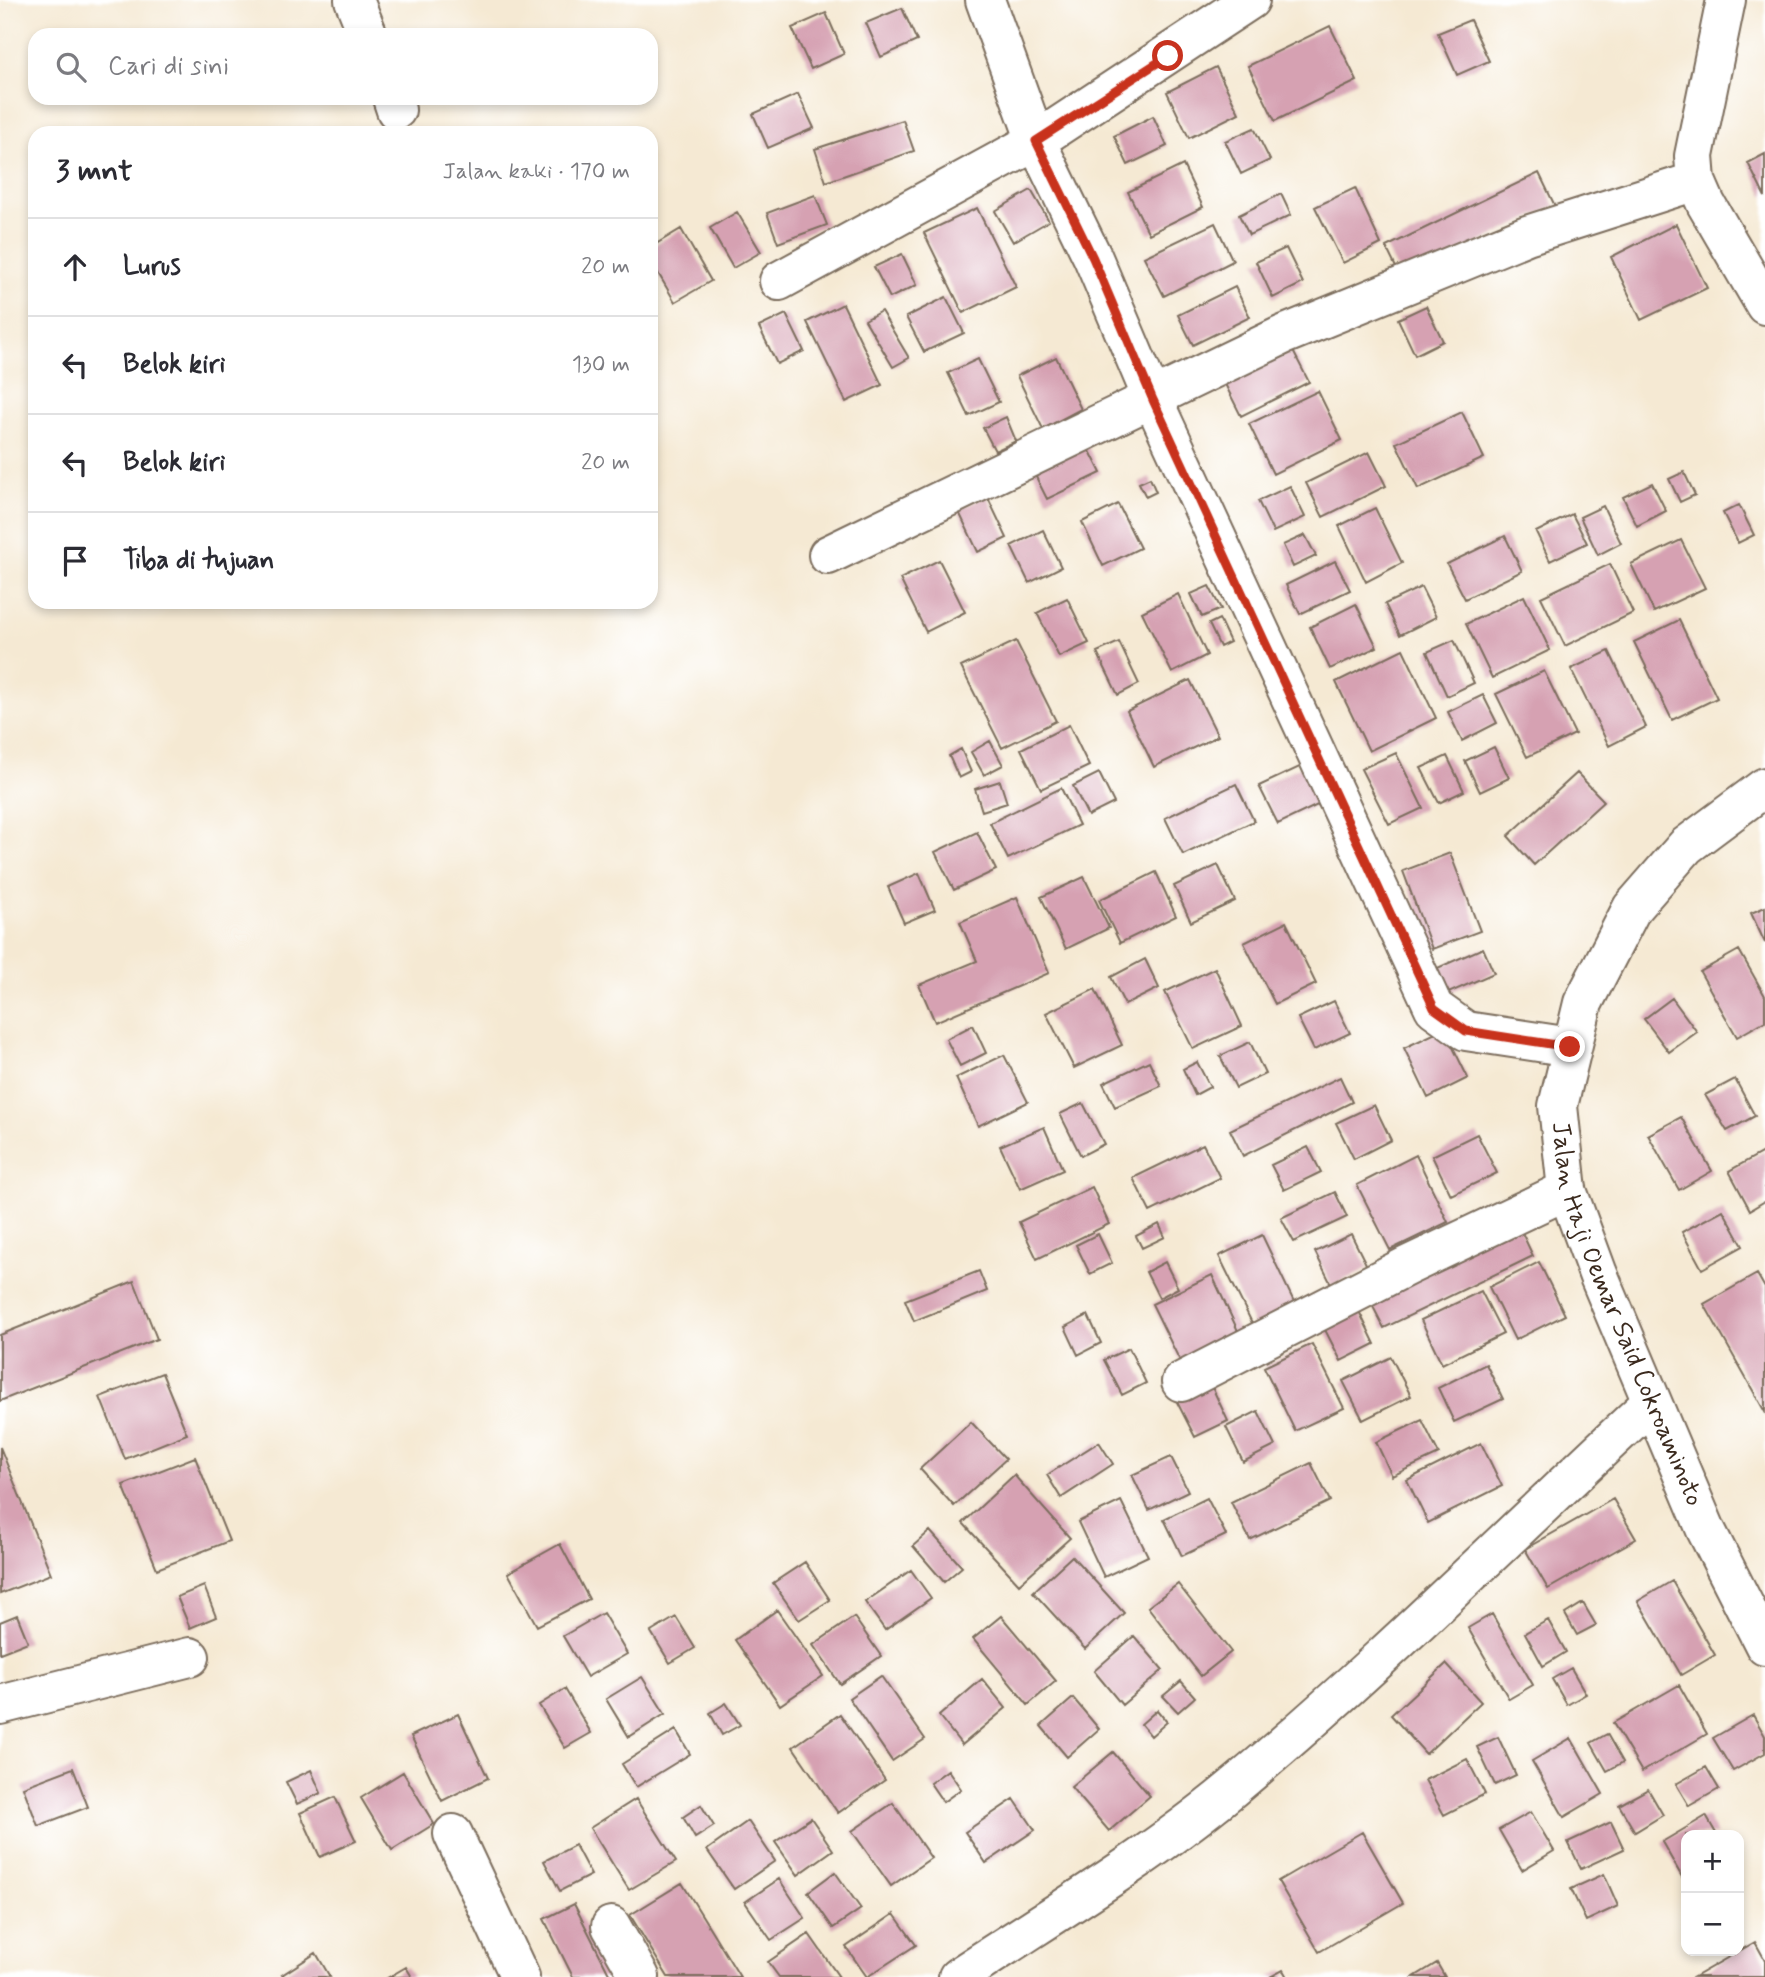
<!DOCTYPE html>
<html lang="id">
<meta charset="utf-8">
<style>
body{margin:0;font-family:Mynerve,sans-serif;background:#f7f7f7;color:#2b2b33}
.controls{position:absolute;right:21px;bottom:21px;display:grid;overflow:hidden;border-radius:14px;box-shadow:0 4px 10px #0003}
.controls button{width:63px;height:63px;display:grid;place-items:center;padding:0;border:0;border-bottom:2px solid #e1e1e2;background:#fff;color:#2b2b33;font:35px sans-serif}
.stop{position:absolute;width:21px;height:21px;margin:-16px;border:5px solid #c8321e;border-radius:50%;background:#fff}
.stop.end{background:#c8321e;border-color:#fff;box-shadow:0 2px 7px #0008}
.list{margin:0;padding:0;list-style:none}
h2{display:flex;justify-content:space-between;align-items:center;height:91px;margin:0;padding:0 28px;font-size:30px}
h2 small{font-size:23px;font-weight:400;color:#7c7c81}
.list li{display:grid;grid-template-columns:46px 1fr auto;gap:21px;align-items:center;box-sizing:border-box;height:98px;padding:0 28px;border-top:2px solid #e1e1e2}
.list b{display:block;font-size:26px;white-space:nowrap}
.list em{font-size:23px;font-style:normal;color:#7c7c81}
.icon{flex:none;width:38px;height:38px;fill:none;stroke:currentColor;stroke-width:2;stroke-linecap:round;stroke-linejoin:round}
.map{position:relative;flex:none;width:1765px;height:1977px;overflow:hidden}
.search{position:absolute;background:#fff;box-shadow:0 4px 10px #0003;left:28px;top:28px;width:630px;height:77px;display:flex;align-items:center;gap:18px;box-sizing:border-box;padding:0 24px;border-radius:21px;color:#7c7c81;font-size:26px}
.panel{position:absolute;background:#fff;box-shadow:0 4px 10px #0003;left:28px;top:126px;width:630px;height:483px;border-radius:21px}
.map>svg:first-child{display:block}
.building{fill:#d6a1b2}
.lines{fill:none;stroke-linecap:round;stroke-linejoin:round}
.minor-casing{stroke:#7c6d5d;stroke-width:42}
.highway-casing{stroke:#7c6d5d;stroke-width:42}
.minor{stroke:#fff;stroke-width:38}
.highway{stroke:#fff;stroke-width:38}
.route{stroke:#c8321e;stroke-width:9}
.labels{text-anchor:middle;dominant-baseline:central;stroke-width:7;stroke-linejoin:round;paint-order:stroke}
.street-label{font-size:26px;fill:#3b2a1e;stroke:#fff}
</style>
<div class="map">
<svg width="1765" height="1977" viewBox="0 0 1765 1977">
<rect width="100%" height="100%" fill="#fff"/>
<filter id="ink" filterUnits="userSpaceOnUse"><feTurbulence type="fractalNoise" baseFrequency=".0143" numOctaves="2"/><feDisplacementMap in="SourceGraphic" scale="14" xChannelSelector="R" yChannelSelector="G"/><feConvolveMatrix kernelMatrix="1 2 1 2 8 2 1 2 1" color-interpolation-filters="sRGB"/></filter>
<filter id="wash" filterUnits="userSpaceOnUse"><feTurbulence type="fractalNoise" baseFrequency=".00686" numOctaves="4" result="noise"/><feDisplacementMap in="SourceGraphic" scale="28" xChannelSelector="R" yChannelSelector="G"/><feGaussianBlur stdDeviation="1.57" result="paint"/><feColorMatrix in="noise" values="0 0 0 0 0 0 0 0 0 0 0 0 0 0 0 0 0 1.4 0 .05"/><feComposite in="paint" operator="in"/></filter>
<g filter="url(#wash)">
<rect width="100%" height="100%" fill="#f5e9d3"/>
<g id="blocks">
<path class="building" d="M 902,8 L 917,41 L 881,57 L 866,23 Z
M 826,13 L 844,54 L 811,69 L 792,28 Z
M 1470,20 L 1489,61 L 1457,75 L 1438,33 Z
M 1330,26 L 1357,81 L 1275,121 L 1248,66 Z
M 1216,67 L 1239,113 L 1189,138 L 1167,92 Z
M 798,94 L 814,128 L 768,148 L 753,114 Z
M 1153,116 L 1167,146 L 1128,165 L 1114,136 Z
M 903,120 L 914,151 L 826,182 L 815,149 Z
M 1254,128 L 1270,160 L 1241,174 L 1225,141 Z
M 1765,154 L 1765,197 L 1748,163 Z
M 1183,165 L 1203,207 L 1149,234 L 1128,192 Z
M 1539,173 L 1555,206 L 1402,280 L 1386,247 Z
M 1355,188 L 1381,244 L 1343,263 L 1315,207 Z
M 1031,190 L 1049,221 L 1013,242 L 995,211 Z
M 1281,194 L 1291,215 L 1249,235 L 1239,215 Z
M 815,195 L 827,225 L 778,243 L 767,213 Z
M 977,208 L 1016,287 L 963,313 L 924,233 Z
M 737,212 L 761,252 L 733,268 L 710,228 Z
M 1215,223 L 1233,261 L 1164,296 L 1144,257 Z
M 1676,224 L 1707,288 L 1641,320 L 1611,257 Z
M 681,229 L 711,281 L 675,302 L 651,261 L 651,247 Z
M 1286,248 L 1303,283 L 1273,298 L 1256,262 Z
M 902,254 L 917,285 L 890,298 L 874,267 Z
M 1235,287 L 1250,317 L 1193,345 L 1178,315 Z
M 946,297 L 964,333 L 924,352 L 906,317 Z
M 843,304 L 882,385 L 846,402 L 807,322 Z
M 1426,306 L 1443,341 L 1415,355 L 1398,319 Z
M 881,311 L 909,358 L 893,367 L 865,320 Z
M 786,314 L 804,351 L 777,364 L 759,327 Z
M 1293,351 L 1309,382 L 1241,416 L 1225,384 Z
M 1056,357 L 1081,409 L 1043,429 L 1017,376 Z
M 978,359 L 999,402 L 969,416 L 948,373 Z
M 1318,391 L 1342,440 L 1273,474 L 1249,424 Z
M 1462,412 L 1484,458 L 1418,489 L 1396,443 Z
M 1006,417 L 1016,441 L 995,451 L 983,428 Z
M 1085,441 L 1101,473 L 1047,499 L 1031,467 Z
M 1369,452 L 1386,486 L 1323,517 L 1306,483 Z
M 1684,472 L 1695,495 L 1680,502 L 1669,479 Z
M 1150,478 L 1156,492 L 1146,497 L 1139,483 Z
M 1652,483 L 1666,511 L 1637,526 L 1623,497 Z
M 1290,486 L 1305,517 L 1273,532 L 1258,501 Z
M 987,496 L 1007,538 L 978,552 L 958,510 Z
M 1118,504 L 1140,548 L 1103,566 L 1082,522 Z
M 1739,505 L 1754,535 L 1738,543 L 1723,513 Z
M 1603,506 L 1621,543 L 1598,555 L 1580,517 Z
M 1375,508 L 1402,563 L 1366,582 L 1339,526 Z
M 1572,514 L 1587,543 L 1550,561 L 1536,532 Z
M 1043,530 L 1061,567 L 1029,583 L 1011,546 Z
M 1305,535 L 1316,556 L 1293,567 L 1283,545 Z
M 1505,536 L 1522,571 L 1465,599 L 1447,564 Z
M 1681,540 L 1705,588 L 1654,612 L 1631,564 Z
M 939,560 L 965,612 L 926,632 L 900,579 Z
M 1335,561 L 1350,590 L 1300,614 L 1286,585 Z
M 1610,564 L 1633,613 L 1565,646 L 1541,597 Z
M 1209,586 L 1221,609 L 1202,617 L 1191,594 Z
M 1421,587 L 1436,617 L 1400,635 L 1385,604 Z
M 1178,594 L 1207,655 L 1172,673 L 1142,612 Z
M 1524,596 L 1550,650 L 1492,678 L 1466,624 Z
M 1067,598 L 1089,643 L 1059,657 L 1037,613 Z
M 1356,604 L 1377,647 L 1330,669 L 1310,627 Z
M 1219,619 L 1230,642 L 1220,647 L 1209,624 Z
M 1679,620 L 1717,698 L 1672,720 L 1634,642 Z
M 1454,640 L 1474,683 L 1447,696 L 1427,652 Z
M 1016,641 L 1056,721 L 1002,748 L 961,667 Z
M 1119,642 L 1139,684 L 1118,695 L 1097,652 Z
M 1403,649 L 1436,718 L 1369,751 L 1336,682 Z
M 1609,651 L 1646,727 L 1609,746 L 1571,669 Z
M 1544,671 L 1575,734 L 1527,757 L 1496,694 Z
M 1190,680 L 1218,736 L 1154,767 L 1127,711 Z
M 1483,695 L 1497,723 L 1462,741 L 1448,712 Z
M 1069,725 L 1089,766 L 1041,789 L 1021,749 Z
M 990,741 L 1003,765 L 984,775 L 971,752 Z
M 1494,747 L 1509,778 L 1480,792 L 1465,761 Z
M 961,749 L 971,772 L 959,778 L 949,756 Z
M 1396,753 L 1423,808 L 1389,824 L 1361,769 Z
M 1447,756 L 1464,791 L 1439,803 L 1421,768 Z
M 1308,763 L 1326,801 L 1278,824 L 1259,786 Z
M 1099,773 L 1114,803 L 1088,816 L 1073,786 Z
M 1577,773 L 1604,801 L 1534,865 L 1508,836 Z
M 1000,781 L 1007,803 L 982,811 L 975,789 Z
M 1236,784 L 1254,821 L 1183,855 L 1165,818 Z
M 1061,788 L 1079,825 L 1008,859 L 990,823 Z
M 977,832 L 996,870 L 954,890 L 935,852 Z
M 1450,853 L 1480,931 L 1432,949 L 1403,871 Z
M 1218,865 L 1235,901 L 1191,922 L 1174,886 Z
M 1156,872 L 1176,916 L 1120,943 L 1099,900 Z
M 919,873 L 935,910 L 904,923 L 888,887 Z
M 1084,877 L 1109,928 L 1066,949 L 1041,897 Z
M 1017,897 L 1049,973 L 935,1022 L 919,985 L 977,961 L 960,922 Z
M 1765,907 L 1765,943 L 1751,913 Z
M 1286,922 L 1316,984 L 1275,1004 L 1244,943 Z
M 1483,948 L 1494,973 L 1444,995 L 1433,970 Z
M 1739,950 L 1765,996 L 1765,1021 L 1737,1037 L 1700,972 Z
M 1145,959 L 1159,988 L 1125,1005 L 1111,977 Z
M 1215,968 L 1242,1026 L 1193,1049 L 1165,992 Z
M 1095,989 L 1122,1045 L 1074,1068 L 1046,1013 Z
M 1672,998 L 1697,1032 L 1669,1052 L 1644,1019 Z
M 1334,1001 L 1350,1033 L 1314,1050 L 1298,1018 Z
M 973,1025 L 986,1053 L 960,1066 L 946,1039 Z
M 1444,1029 L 1468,1078 L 1428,1098 L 1404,1048 Z
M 1250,1042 L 1265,1074 L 1236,1088 L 1220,1056 Z
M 1004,1055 L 1028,1102 L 978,1126 L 956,1078 Z
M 1149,1061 L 1161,1086 L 1115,1107 L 1103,1083 Z
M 1197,1062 L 1210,1087 L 1195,1095 L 1183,1069 Z
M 1340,1077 L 1352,1102 L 1243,1156 L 1230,1130 Z
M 1735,1079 L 1755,1116 L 1727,1131 L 1705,1095 Z
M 1083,1103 L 1104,1144 L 1081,1156 L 1060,1114 Z
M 1374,1105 L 1391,1140 L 1354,1159 L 1336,1123 Z
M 1681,1117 L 1712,1171 L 1679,1190 L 1648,1135 Z
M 1044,1127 L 1063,1170 L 1020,1189 L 1000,1146 Z
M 1477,1134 L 1497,1173 L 1451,1195 L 1432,1156 Z
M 1203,1144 L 1220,1178 L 1150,1212 L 1133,1178 Z
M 1308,1147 L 1321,1172 L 1284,1190 L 1271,1165 Z
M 1765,1151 L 1765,1201 L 1750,1210 L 1729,1171 Z
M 1416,1155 L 1448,1222 L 1390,1250 L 1357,1185 Z
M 1092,1187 L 1109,1224 L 1037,1259 L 1019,1222 Z
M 1335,1192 L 1347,1217 L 1294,1242 L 1281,1218 Z
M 1723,1210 L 1743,1246 L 1702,1269 L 1682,1232 Z
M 1517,1222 L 1533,1256 L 1384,1328 L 1367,1295 Z
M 1159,1224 L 1165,1237 L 1142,1248 L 1136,1236 Z
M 1098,1234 L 1112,1263 L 1090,1274 L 1076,1245 Z
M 1351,1234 L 1368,1268 L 1332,1286 L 1315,1252 Z
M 1262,1235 L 1296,1306 L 1254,1327 L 1219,1256 Z
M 1165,1262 L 1178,1288 L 1159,1298 L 1146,1272 Z
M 1539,1262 L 1565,1315 L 1515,1340 L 1489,1287 Z
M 979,1271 L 987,1291 L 914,1321 L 905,1300 Z
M 1757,1274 L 1765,1288 L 1765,1412 L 1704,1304 Z
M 1212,1275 L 1239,1333 L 1180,1361 L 1152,1304 Z
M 134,1281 L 157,1339 L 0,1401 L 0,1335 Z
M 1481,1291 L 1503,1334 L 1442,1364 L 1421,1320 Z
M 1356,1305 L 1375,1344 L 1341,1361 L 1321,1322 Z
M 1088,1315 L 1101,1343 L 1078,1355 L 1065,1327 Z
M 1312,1344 L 1344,1408 L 1295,1431 L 1264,1367 Z
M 1129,1348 L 1146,1383 L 1122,1395 L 1104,1360 Z
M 1391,1357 L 1411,1396 L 1363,1420 L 1343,1381 Z
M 1486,1364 L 1503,1399 L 1454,1422 L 1438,1388 Z
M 162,1373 L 187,1434 L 125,1459 L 100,1397 Z
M 1211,1385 L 1228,1421 L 1195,1437 L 1177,1402 Z
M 1258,1411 L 1275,1446 L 1243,1462 L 1226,1427 Z
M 1422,1420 L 1439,1454 L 1392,1476 L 1376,1442 Z
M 971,1422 L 1006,1459 L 954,1506 L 920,1469 Z
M 1099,1442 L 1113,1464 L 1061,1498 L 1047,1475 Z
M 1481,1443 L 1502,1486 L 1428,1523 L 1407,1480 Z
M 0,1447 L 51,1574 L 0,1594 Z
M 195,1457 L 229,1541 L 157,1569 L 123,1485 Z
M 1171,1457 L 1188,1491 L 1149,1510 L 1132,1475 Z
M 1311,1463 L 1330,1501 L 1250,1540 L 1231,1502 Z
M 1014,1475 L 1070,1538 L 1019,1584 L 963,1523 Z
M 1207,1498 L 1226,1535 L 1182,1556 L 1164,1519 Z
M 1613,1499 L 1636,1539 L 1548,1589 L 1525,1549 Z
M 1121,1501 L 1148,1556 L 1104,1577 L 1078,1522 Z
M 930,1531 L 962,1567 L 944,1582 L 913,1546 Z
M 560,1544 L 589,1599 L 537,1626 L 508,1573 Z
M 1072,1556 L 1124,1613 L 1085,1649 L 1033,1592 Z
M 805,1562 L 830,1600 L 799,1620 L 773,1583 Z
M 911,1570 L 931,1598 L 885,1630 L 865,1602 Z
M 1672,1581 L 1715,1655 L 1681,1675 L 1638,1601 Z
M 1178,1584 L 1231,1652 L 1201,1676 L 1148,1607 Z
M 204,1586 L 216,1617 L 190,1628 L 177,1597 Z
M 1583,1603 L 1596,1625 L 1577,1635 L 1565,1614 Z
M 777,1610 L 823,1676 L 780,1705 L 735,1640 Z
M 603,1613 L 627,1654 L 587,1677 L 563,1636 Z
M 1492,1614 L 1533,1685 L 1509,1699 L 1468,1628 Z
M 17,1615 L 28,1642 L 0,1653 L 0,1622 Z
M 1001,1616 L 1056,1681 L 1028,1705 L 973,1639 Z
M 676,1617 L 695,1648 L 670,1663 L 651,1632 Z
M 854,1617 L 881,1656 L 840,1684 L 813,1645 Z
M 1548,1620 L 1566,1652 L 1543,1666 L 1525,1633 Z
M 1134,1636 L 1163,1670 L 1122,1705 L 1094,1671 Z
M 1446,1664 L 1481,1702 L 1426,1754 L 1391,1715 Z
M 1571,1668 L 1586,1694 L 1567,1705 L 1552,1679 Z
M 881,1676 L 925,1739 L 892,1761 L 849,1698 Z
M 642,1677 L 665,1714 L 629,1737 L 606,1699 Z
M 982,1679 L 1006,1708 L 962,1745 L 939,1716 Z
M 1181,1681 L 1195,1697 L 1178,1712 L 1163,1696 Z
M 1679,1685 L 1707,1734 L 1642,1772 L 1613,1723 Z
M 565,1689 L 591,1733 L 565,1748 L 539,1705 Z
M 1073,1698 L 1099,1729 L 1067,1757 L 1041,1726 Z
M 726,1703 L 740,1725 L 722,1735 L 710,1713 Z
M 1157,1710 L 1167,1722 L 1151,1736 L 1141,1724 Z
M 458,1714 L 488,1778 L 442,1801 L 411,1736 Z
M 840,1714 L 885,1780 L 838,1813 L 793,1747 Z
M 1753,1715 L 1765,1736 L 1765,1753 L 1733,1771 L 1713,1738 Z
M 676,1730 L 690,1754 L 636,1787 L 622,1764 Z
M 1607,1734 L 1623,1762 L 1607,1771 L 1591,1743 Z
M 1498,1737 L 1516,1775 L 1495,1785 L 1477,1747 Z
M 1571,1738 L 1603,1794 L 1564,1817 L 1532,1761 Z
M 1113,1752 L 1150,1796 L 1109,1831 L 1071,1787 Z
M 1467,1759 L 1485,1794 L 1444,1815 L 1425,1780 Z
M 1706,1767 L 1719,1789 L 1689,1806 L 1676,1784 Z
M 73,1768 L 88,1807 L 38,1826 L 23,1787 Z
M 311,1770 L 321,1793 L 297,1804 L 286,1782 Z
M 948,1770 L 961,1789 L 943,1802 L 930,1783 Z
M 403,1772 L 434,1824 L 392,1850 L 361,1798 Z
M 1648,1789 L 1663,1815 L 1635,1832 L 1619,1805 Z
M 335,1797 L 356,1841 L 320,1857 L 300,1813 Z
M 636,1799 L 676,1862 L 629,1890 L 590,1828 Z
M 1014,1799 L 1035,1830 L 986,1863 L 965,1832 Z
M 893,1803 L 931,1858 L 891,1886 L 852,1831 Z
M 701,1805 L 714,1826 L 695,1838 L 683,1817 Z
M 1531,1812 L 1554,1851 L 1522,1870 L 1499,1830 Z
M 1706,1816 L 1717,1835 L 1686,1835 L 1686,1875 L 1682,1877 L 1662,1842 Z
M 811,1818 L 833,1850 L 798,1875 L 775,1842 Z
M 748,1821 L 775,1861 L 734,1889 L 707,1850 Z
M 1611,1822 L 1624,1849 L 1581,1869 L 1568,1842 Z
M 1362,1832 L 1403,1903 L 1319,1952 L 1278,1881 Z
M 575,1845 L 591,1875 L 560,1891 L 544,1861 Z
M 835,1872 L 861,1909 L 833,1928 L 808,1892 Z
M 1604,1874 L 1618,1906 L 1586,1921 L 1571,1889 Z
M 779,1879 L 805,1918 L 771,1940 L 745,1902 Z
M 682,1883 L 740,1977 L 668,1977 L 630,1915 Z
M 574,1904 L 611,1977 L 573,1977 L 544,1919 Z
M 894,1914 L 916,1945 L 867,1977 L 846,1947 Z
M 809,1934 L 839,1977 L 779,1977 L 768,1962 Z
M 1755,1942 L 1765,1960 L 1765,1977 L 1694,1977 Z
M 316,1953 L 330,1977 L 284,1977 L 282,1975 Z
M 1437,1963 L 1445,1977 L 1414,1977 Z
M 406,1967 L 412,1977 L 389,1977 Z
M 1283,1970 L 1287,1977 L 1270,1977 Z"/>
</g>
</g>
<g filter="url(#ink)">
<use href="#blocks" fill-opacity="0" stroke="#7c6d5d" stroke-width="2"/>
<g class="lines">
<g class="minor-casing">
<path id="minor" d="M 354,0 L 368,35
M 1250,0 L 1036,141 L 1093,258 L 1153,400 L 1434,1008 L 1466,1031 L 1571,1047
M 1726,0 L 1694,156 L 1696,181 L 1706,204 L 1765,305
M 392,98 L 396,110
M 779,281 L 1036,141 L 985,0
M 828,555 L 1283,335 L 1527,235 L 1696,181
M 1181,1382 L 1407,1266 L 1567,1190
M 0,1705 L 190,1657
M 453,1834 L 520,1977
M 611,1926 L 640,1977
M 958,1977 C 1049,1917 1144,1861 1229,1791 C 1376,1669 1511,1533 1651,1403"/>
</g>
<g class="highway-casing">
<g id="highway">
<path id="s1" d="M 1765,787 L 1686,846 L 1632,908 L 1583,1003 L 1558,1106 L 1567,1190 L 1598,1274 L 1706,1530 L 1765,1646"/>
</g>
</g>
<use href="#minor" class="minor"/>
<use href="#highway" class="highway"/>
</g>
</g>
<g class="lines" filter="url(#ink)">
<path class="route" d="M 1168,56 L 1036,141 L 1093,258 L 1153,400 L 1434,1008 L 1466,1031 L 1570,1047"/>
</g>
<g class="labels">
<g class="street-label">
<text stroke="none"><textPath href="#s1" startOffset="614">Jalan Haji Oemar Said Cokroaminoto</textPath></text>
</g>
</g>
</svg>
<div class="controls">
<button>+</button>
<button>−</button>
</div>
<div class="stop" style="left:1168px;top:56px"></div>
<div class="stop end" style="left:1570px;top:1047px"></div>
<div class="search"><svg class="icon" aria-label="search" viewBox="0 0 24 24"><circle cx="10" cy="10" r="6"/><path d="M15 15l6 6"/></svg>Cari di sini</div>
<section class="panel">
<h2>3 mnt<small>Jalan kaki · 170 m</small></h2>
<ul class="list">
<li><svg class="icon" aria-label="ahead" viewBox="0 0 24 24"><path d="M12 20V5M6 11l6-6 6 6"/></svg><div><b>Lurus</b></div><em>20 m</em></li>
<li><svg class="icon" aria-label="left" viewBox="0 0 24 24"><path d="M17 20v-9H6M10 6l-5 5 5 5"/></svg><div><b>Belok kiri</b></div><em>130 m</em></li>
<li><svg class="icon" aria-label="left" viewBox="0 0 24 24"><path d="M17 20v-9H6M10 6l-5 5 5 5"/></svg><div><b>Belok kiri</b></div><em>20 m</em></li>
<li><svg class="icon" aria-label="arrive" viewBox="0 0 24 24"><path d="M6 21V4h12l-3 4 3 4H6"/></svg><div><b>Tiba di tujuan</b></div></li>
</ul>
</section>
</div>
